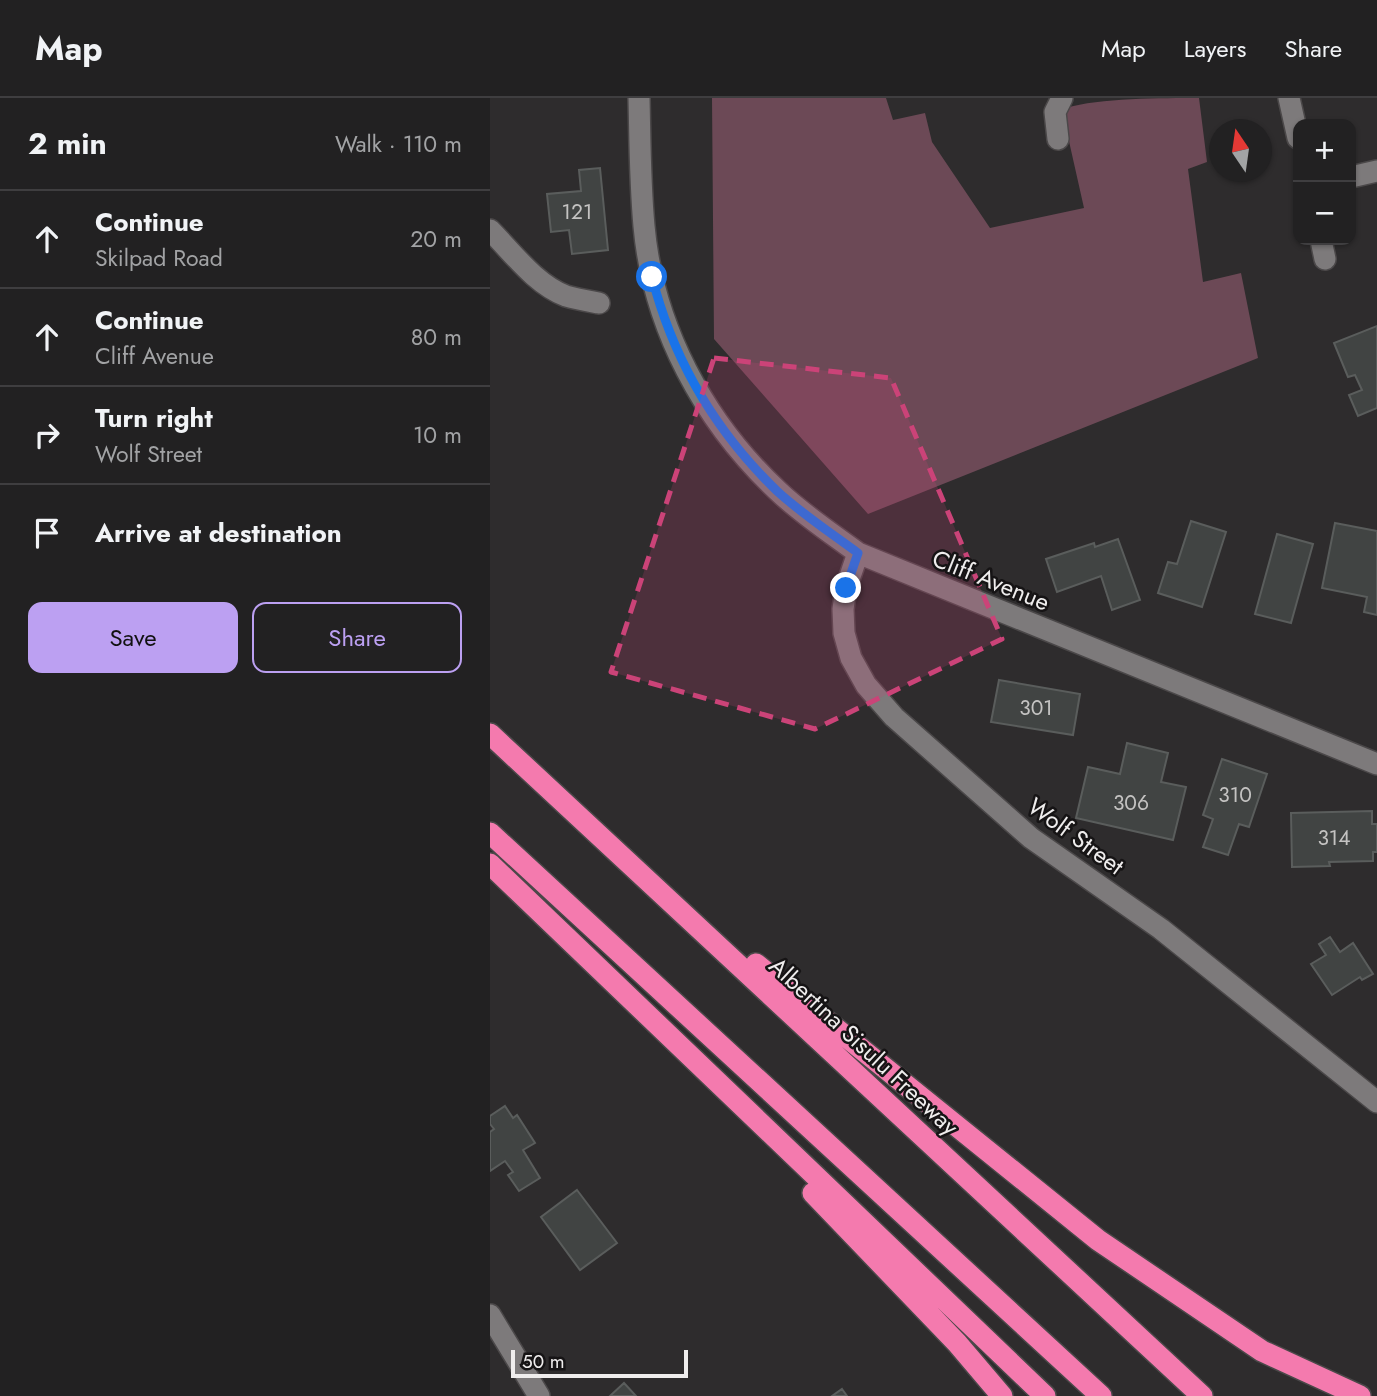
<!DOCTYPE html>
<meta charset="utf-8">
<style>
body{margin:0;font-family:Jost,sans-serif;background:#2e2e2f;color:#f1f3f6}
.controls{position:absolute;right:21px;top:21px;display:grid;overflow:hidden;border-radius:14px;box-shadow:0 2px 5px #0004}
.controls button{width:63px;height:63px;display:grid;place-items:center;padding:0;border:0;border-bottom:2px solid #3f3e40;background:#222122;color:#f1f3f6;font:35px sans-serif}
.compass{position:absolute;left:719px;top:21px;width:63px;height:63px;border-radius:50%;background:#222122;box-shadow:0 2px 5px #0004;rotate:347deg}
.scale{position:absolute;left:21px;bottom:18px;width:177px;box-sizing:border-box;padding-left:7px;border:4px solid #efeded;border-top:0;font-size:19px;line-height:24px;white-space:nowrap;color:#efeded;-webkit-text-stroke:5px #161415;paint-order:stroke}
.stop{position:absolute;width:21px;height:21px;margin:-16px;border:5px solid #1a73e8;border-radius:50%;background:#fff}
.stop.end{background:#1a73e8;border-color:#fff;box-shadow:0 2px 7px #0008}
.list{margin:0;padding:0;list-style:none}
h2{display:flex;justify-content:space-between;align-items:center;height:91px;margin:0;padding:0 28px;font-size:30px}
h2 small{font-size:23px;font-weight:400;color:#a2a3a5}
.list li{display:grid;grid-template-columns:46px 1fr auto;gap:21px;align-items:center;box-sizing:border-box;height:98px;padding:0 28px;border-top:2px solid #3f3e40}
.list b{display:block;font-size:26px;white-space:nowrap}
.list p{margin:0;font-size:23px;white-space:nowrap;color:#a2a3a5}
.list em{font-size:23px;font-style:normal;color:#a2a3a5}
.actions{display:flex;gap:14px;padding:21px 28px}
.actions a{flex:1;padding:16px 0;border:2px solid #bca0f2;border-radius:14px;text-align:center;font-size:24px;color:#bca0f2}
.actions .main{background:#bca0f2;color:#111}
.icon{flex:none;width:38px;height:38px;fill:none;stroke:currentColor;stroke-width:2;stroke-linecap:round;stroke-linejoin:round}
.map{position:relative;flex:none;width:887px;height:1298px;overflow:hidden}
header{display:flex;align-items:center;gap:42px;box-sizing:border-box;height:98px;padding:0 35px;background:#222122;border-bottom:2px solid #3f3e40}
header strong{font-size:33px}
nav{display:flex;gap:38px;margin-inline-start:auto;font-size:24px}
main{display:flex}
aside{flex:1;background:#222122}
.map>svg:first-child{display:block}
.green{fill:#6c4956}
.building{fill:#414443;stroke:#5a5d5c;stroke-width:2}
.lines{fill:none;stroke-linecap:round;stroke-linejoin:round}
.street-casing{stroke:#4b4849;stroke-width:24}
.highway-casing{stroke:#4b4849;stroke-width:24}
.street{stroke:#7d7a7b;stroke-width:21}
.highway{stroke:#f47aae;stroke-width:21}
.route{stroke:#1a73e8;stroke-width:9}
.marked{fill:#cb4378;fill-opacity:0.2;stroke:#cb4378;stroke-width:5;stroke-dasharray:14 9;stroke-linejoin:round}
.labels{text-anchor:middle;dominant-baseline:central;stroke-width:5;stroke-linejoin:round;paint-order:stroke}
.number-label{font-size:21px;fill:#c4c3c2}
.street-label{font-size:24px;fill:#efeded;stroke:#161415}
</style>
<header>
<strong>Map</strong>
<nav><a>Map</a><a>Layers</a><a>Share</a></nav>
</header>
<main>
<aside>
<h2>2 min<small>Walk · 110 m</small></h2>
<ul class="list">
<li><svg class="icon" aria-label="ahead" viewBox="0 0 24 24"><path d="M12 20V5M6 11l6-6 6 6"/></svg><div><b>Continue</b><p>Skilpad Road</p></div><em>20 m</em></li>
<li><svg class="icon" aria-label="ahead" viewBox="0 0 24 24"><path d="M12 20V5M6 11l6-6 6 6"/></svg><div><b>Continue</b><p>Cliff Avenue</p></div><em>80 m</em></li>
<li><svg class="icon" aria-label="right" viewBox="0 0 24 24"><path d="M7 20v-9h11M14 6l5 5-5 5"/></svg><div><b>Turn right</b><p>Wolf Street</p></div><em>10 m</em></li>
<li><svg class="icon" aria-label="arrive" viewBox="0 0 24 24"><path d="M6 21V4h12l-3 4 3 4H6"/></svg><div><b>Arrive at destination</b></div></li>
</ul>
<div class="actions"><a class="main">Save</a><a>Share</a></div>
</aside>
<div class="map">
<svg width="887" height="1298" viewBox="0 0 887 1298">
<rect width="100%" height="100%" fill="#2e2c2d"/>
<path class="green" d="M 222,0 L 396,0 L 403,22 L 435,15 L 442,44 L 500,130 L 594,110 L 574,21 L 576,10 C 609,0 672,0 709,0 L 717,64 L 698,71 L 713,184 L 751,175 L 768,260 L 378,416 L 224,241 Z"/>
<path class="building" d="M 110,70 L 118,152 L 82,156 L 79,132 L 61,134 L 57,96 L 91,93 L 89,72 Z
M 887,228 L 887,310 L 868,318 L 859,297 L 872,292 L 865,277 L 858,279 L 844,245 Z
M 701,423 L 736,434 L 712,509 L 668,495 L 678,464 L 687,466 Z
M 845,425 L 887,433 L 887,517 L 874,514 L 877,499 L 832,490 Z
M 787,436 L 823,446 L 801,525 L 765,516 Z
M 628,441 L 650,502 L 622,512 L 611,478 L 567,494 L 556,461 L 604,445 L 605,449 Z
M 509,582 L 590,596 L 583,637 L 501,624 Z
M 637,645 L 678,655 L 671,684 L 696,689 L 683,742 L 586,720 L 598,669 L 630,676 Z
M 732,661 L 777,676 L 759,729 L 749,726 L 738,757 L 713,749 L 723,721 L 713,717 Z
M 882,713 L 882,726 L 887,726 L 887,754 L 883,754 L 883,763 L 839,764 L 840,768 L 802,769 L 801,715 Z
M 840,839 L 850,854 L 863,845 L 883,876 L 872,882 L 870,879 L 842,897 L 821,866 L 836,857 L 829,846 Z
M 15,1008 L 23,1020 L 27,1017 L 45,1045 L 33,1052 L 50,1080 L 29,1093 L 18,1077 L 23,1074 L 15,1063 L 0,1073 L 0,1034 L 4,1031 L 0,1026 L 0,1018 Z
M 87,1092 L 127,1145 L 90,1172 L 51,1119 Z
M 134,1285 L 146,1298 L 120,1298 Z
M 352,1291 L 357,1298 L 342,1298 Z"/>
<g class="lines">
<g class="street-casing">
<path id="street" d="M 149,0 C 150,43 150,85 154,128 C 163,229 214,324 288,393 C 312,416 341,435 368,455 L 887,666
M 799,0 L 808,40
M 568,41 L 565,14 L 572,0
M 861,79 L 887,73
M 0,132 C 23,155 45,186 76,198 C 86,201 98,203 109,205
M 831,142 L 835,161
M 368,455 L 356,490 L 353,511 L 354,535 L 361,560 L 376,587 L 404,619 L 541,740 L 671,831 L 887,1004
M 0,1217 L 49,1298"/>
</g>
<g class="highway-casing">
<path id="highway" d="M 0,636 L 712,1298
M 0,735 L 611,1298
M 0,766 L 555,1298
M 266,866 L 608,1142 L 772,1253 L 870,1298
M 323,1095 L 467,1245 L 512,1298"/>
</g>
<use href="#street" class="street"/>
<use href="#highway" class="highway"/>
</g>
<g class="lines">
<path class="route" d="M 162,179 C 183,261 226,334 287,393 C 312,416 341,435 368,455 L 356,490"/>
</g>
<path class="marked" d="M 224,260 L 401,280 L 512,541 L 325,631 L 121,574 Z"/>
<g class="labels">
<g class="number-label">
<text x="87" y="114">121</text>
<text x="546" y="610">301</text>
<text x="745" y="697">310</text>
<text x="641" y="705">306</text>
<text x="844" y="740">314</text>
</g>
<g class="street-label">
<text transform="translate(501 482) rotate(22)">Cliff Avenue</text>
<text transform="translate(586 738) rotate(36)">Wolf Street</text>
<text transform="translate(374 948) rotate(43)">Albertina Sisulu Freeway</text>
</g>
</g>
</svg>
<div class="controls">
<button>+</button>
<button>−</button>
</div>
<svg class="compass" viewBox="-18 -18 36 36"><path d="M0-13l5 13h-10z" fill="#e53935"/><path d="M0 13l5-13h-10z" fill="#a2a3a5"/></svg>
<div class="scale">50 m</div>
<div class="stop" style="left:162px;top:179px"></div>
<div class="stop end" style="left:356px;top:490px"></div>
</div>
</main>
